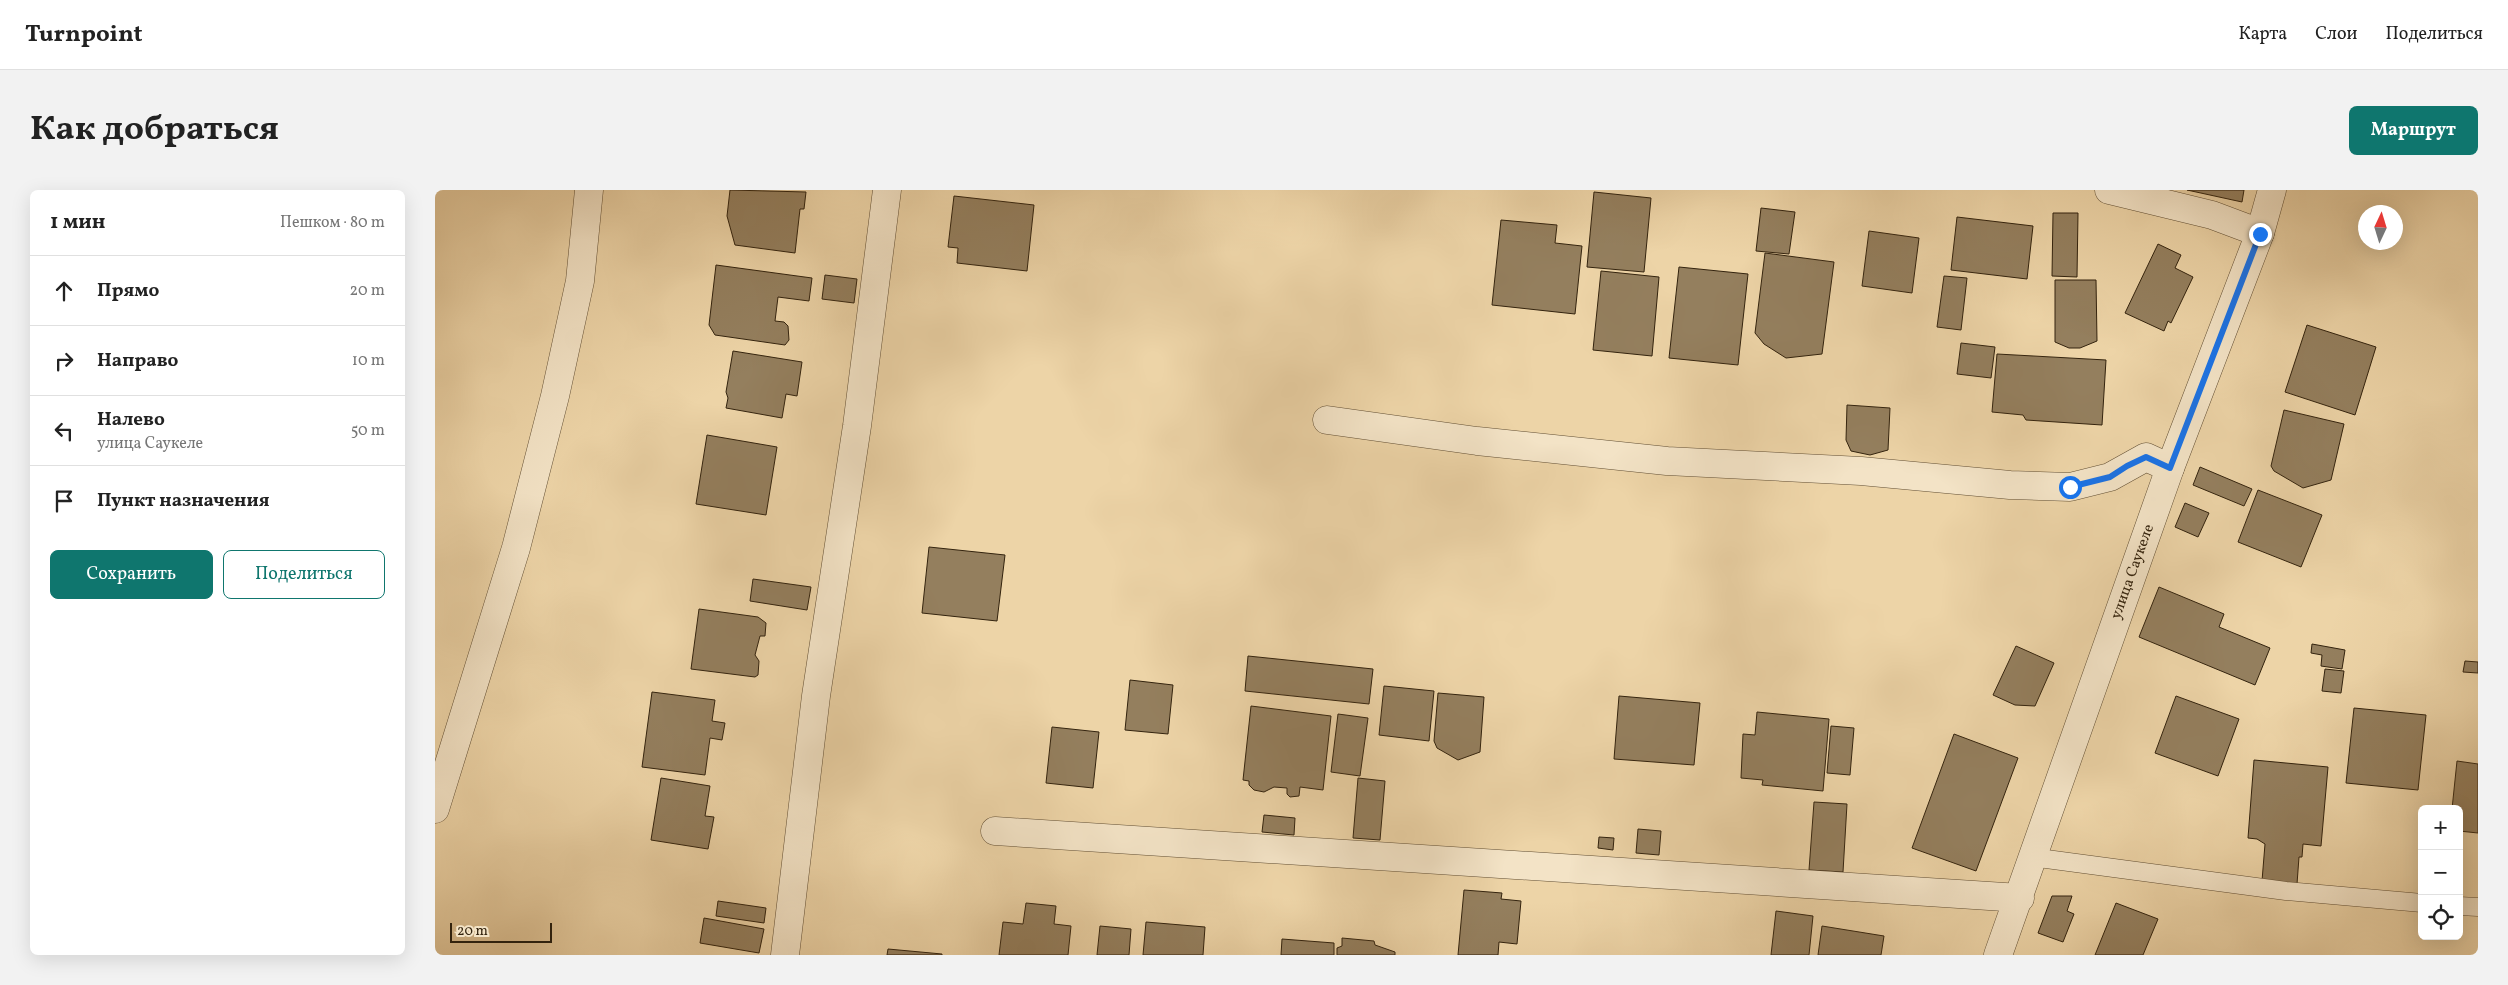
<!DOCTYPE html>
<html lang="ru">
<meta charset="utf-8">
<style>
body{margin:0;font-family:Vollkorn,serif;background:#f2f2f2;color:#222}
.controls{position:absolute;right:15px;bottom:15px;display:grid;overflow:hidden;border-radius:8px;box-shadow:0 5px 20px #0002}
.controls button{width:45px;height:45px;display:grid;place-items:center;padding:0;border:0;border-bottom:1px solid #e0e0e0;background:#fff;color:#222;font:25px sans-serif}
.compass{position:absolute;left:1923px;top:15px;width:45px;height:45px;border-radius:50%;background:#fff;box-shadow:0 5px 20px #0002;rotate:4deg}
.scale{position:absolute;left:15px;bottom:12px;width:102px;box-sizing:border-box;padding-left:5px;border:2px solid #33230e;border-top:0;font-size:14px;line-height:18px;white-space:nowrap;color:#33230e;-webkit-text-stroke:4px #f3e3c6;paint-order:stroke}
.stop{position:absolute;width:15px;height:15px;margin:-11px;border:4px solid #1a73e8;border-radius:50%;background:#fff}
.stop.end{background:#1a73e8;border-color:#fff;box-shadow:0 1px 5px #0008}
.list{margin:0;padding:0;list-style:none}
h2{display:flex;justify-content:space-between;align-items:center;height:65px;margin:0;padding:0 20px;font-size:21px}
h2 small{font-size:16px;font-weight:400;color:#767676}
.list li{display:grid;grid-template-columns:32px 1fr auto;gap:15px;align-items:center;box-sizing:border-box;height:70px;padding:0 20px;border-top:1px solid #e0e0e0}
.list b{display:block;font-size:19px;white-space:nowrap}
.list p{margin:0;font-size:16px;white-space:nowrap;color:#767676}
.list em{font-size:16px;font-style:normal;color:#767676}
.actions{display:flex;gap:10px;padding:15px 20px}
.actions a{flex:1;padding:11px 0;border:1px solid #0f766e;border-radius:8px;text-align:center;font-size:18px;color:#0f766e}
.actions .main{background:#0f766e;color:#fff}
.icon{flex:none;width:28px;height:28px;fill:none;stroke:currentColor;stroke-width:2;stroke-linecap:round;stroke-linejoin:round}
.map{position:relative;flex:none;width:2043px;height:765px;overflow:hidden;border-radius:8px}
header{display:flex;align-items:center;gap:30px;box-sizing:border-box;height:70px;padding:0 25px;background:#fff;border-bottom:1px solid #e0e0e0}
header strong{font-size:24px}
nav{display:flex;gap:28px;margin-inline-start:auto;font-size:18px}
.intro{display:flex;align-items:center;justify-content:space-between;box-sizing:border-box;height:120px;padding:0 30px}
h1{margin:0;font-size:35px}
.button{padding:12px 22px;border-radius:8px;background:#0f766e;color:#fff;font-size:18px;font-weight:700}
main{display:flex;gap:30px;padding:0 30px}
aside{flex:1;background:#fff;border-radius:8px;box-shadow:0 5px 20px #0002}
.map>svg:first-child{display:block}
.building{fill:#947f5e;stroke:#33230e}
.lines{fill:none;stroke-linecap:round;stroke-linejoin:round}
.service-casing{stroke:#624f34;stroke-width:19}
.minor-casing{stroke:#624f34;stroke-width:29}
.tertiary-casing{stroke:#624f34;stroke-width:29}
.service{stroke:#f3e3c6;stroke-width:18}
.minor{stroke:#f3e3c6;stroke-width:28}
.tertiary{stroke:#f3e3c6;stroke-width:28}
.route{stroke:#1a73e8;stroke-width:6}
.labels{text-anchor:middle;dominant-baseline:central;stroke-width:4.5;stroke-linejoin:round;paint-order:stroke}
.street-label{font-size:15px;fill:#33230e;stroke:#f3e3c6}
</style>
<header>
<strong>Turnpoint</strong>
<nav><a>Карта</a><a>Слои</a><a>Поделиться</a></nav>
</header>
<div class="intro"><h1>Как добраться</h1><a class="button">Маршрут</a></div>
<main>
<aside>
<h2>1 мин<small>Пешком · 80 m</small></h2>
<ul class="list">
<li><svg class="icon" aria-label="ahead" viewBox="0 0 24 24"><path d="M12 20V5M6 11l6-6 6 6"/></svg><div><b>Прямо</b></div><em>20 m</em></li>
<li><svg class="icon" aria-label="right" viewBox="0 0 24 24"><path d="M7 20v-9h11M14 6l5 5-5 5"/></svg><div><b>Направо</b></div><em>10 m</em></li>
<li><svg class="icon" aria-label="left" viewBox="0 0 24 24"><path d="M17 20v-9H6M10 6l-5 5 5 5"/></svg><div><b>Налево</b><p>улица Саукеле</p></div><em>50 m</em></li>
<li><svg class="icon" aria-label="arrive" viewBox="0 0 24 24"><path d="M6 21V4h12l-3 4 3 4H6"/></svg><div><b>Пункт назначения</b></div></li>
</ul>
<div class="actions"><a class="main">Сохранить</a><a>Поделиться</a></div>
</aside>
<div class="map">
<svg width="2043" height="765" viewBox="0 0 2043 765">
<rect width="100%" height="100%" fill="#edd4a7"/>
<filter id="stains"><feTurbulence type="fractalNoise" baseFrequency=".004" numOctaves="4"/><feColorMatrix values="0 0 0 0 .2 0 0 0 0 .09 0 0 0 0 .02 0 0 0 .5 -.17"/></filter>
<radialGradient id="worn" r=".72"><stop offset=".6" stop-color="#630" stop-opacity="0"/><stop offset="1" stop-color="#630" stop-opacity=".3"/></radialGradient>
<path class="building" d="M 295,0 L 371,2 L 369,19 L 365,19 L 360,63 L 300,55 L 292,26 Z
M 1752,0 L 1809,0 L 1807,12 Z
M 1159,2 L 1216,8 L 1209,82 L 1152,77 Z
M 519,6 L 599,15 L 592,81 L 522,73 L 523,58 L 513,57 Z
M 1326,18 L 1360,22 L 1354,64 L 1321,61 Z
M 1618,23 L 1643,23 L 1642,87 L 1617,86 Z
M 1522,27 L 1598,36 L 1592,89 L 1516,80 Z
M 1066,30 L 1122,35 L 1120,53 L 1147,56 L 1140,124 L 1057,115 Z
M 1434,41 L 1484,48 L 1477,103 L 1427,96 Z
M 1723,54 L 1746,65 L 1740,78 L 1758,87 L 1736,133 L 1733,131 L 1729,141 L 1690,123 Z
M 1330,63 L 1399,72 L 1387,164 L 1351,168 L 1329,154 L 1320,143 Z
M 281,75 L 377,88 L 374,111 L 343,107 L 340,131 L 349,132 L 353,136 L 354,150 L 350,155 L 280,145 L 274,135 Z
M 1244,77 L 1313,84 L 1303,175 L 1234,168 Z
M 1166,81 L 1224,87 L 1217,166 L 1158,160 Z
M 390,85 L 422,89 L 419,113 L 387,109 Z
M 1509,86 L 1532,88 L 1526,140 L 1502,137 Z
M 1620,90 L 1661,90 L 1662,151 L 1645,158 L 1634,158 L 1620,152 Z
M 1872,135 L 1941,157 L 1920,225 L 1850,202 Z
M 1526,153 L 1560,157 L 1556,188 L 1522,184 Z
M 298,161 L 367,172 L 362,206 L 351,204 L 347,228 L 291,218 L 293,208 L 291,202 Z
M 1562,164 L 1671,170 L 1667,235 L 1591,230 L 1588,225 L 1557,222 Z
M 1412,215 L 1455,218 L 1453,260 L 1435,265 L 1416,261 L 1411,250 Z
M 1849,220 L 1909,234 L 1896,290 L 1868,298 L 1839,281 L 1836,276 Z
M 272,245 L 342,257 L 331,325 L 261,314 Z
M 1765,277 L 1817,299 L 1809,316 L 1758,295 Z
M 1823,300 L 1887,325 L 1866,377 L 1803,352 Z
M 1750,313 L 1774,323 L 1763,347 L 1740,337 Z
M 494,357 L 570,365 L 562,431 L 487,423 Z
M 318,389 L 376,397 L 372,420 L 315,411 Z
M 1724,397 L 1789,424 L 1784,437 L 1835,458 L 1820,495 L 1704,447 Z
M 264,419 L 323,427 L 331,433 L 330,446 L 325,446 L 320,465 L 324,471 L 323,485 L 320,487 L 256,479 Z
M 1877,454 L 1910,460 L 1907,479 L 1886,476 L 1887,465 L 1876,463 Z
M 1581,456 L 1619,473 L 1600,516 L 1580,515 L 1558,505 Z
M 813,466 L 938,479 L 934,514 L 810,501 Z
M 2030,471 L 2043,472 L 2043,483 L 2028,482 Z
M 1890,479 L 1909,481 L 1906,503 L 1887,501 Z
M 695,490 L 738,495 L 733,544 L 690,540 Z
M 949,496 L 999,501 L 994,551 L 944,545 Z
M 217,502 L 280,510 L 277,531 L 290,533 L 287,550 L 275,548 L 270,585 L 207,577 Z
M 1003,503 L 1049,507 L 1045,562 L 1023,570 L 1002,558 L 999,551 Z
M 1184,506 L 1265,513 L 1259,575 L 1179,569 Z
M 1741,506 L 1804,529 L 1783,586 L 1720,563 Z
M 816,516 L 896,526 L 888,600 L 865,597 L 864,606 L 855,607 L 852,604 L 852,598 L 839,597 L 829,602 L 819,600 L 814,595 L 814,591 L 808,590 Z
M 1919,518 L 1991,525 L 1983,600 L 1911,593 Z
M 1322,522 L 1394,529 L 1388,601 L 1327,595 L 1328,590 L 1306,588 L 1308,544 L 1320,545 Z
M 903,524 L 933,528 L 925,586 L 896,582 Z
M 1396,536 L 1419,538 L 1415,585 L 1392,583 Z
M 617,537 L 664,542 L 658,598 L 611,593 Z
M 1519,544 L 1583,568 L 1541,681 L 1477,658 Z
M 1819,570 L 1893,577 L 1886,656 L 1868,654 L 1867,667 L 1864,667 L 1862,694 L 1827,691 L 1830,654 L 1822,649 L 1813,648 Z
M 2022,571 L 2043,574 L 2043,643 L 2024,641 L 2024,619 L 2017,619 Z
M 226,588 L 275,596 L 270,626 L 279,627 L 273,659 L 216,650 Z
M 923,588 L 950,591 L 945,650 L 918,648 Z
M 1379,612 L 1412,614 L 1408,682 L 1374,680 Z
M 829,625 L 860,628 L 859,645 L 827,642 Z
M 1203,639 L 1226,641 L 1224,665 L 1201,663 Z
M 1164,647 L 1179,648 L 1178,660 L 1163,658 Z
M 1029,700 L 1067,703 L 1066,709 L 1086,711 L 1082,754 L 1064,752 L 1063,765 L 1023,765 Z
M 1617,706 L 1637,706 L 1632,721 L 1639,724 L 1628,752 L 1603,743 Z
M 283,711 L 331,718 L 329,733 L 281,726 Z
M 591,713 L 621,716 L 619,734 L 636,736 L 633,765 L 564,765 L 568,732 L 588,734 Z
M 1681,713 L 1723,729 L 1708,765 L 1660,765 Z
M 1341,721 L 1378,726 L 1374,765 L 1336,765 Z
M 269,728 L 329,739 L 324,763 L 265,753 Z
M 711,732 L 770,737 L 768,765 L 708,765 Z
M 665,736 L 696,739 L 694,765 L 662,765 Z
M 1387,736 L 1449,746 L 1446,765 L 1383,765 Z
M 907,748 L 939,751 L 940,755 L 960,762 L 960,765 L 902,765 L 902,758 L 907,756 Z
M 847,749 L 899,753 L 899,765 L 846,765 Z
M 453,759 L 507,764 L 507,765 L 452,765 Z"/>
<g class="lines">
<g class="service-casing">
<path id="service" d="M 1596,667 L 1851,701 L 1987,713
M 2024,716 L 2043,717"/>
</g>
<g class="minor-casing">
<path id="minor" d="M 1674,0 L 1777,25 L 1825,43
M 892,230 L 1042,251 L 1232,271 L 1426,281 L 1575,295 L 1635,297 L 1675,287 L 1711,267 L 1735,278
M 0,619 L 81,358 L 120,206 L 145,91 L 154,0
M 560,641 L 1585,708
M 350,765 L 381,506 L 422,236 L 452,0"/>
</g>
<g class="tertiary-casing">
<path id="tertiary" d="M 1563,765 L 1735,278 L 1825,43 L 1837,0"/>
</g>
<use href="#service" class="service"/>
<use href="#minor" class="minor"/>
<use href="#tertiary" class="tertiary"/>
</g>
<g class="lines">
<path class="route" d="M 1635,297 L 1675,287 L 1692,276 L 1711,267 L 1735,278 L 1825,44"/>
</g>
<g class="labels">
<g class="street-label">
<text transform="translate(1698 382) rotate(-70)">улица Саукеле</text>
</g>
</g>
<rect width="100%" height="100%" filter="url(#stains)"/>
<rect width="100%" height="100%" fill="url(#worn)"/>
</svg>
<div class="controls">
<button>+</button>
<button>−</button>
<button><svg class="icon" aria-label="locate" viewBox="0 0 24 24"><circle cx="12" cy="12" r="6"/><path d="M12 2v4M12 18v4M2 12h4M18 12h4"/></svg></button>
</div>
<svg class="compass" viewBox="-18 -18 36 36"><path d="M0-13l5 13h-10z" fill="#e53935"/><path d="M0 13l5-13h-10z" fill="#767676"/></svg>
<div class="scale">20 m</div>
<div class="stop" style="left:1635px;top:297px"></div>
<div class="stop end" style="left:1825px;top:44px"></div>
</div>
</main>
